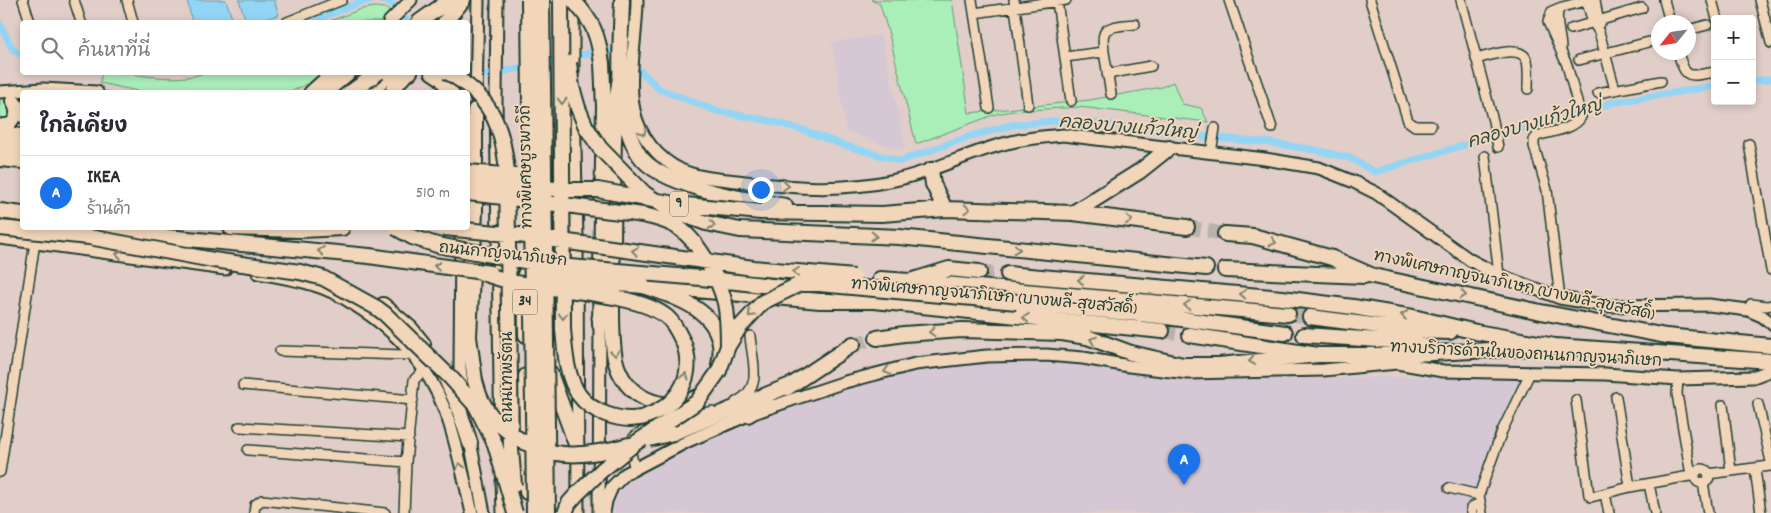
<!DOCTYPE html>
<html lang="th">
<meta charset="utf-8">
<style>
body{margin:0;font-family:Dekko,"Playpen Sans Thai",sans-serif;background:#f7f7f7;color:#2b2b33}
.controls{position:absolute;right:15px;top:15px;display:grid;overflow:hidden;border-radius:5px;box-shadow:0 2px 8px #0003}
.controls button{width:45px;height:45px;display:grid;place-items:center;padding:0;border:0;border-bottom:1px solid #e1e1e2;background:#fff;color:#2b2b33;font:25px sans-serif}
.compass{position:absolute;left:1651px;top:15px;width:45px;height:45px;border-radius:50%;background:#fff;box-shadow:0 2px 8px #0003;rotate:240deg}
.you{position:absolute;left:760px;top:189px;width:18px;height:18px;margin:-12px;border:4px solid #fff;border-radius:50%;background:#1a73e8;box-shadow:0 0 0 8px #1a73e833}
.badge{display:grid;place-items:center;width:32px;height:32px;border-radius:50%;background:#1a73e8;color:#fff;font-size:16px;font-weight:700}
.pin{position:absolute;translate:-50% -41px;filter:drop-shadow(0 1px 2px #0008)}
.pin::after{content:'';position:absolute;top:26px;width:18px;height:15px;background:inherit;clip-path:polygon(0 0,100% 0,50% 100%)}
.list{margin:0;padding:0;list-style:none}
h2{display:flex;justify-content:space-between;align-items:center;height:65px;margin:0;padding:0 20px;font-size:21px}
h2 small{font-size:16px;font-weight:400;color:#7c7c81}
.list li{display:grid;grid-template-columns:32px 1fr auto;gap:15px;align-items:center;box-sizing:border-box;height:75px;padding:0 20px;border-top:1px solid #e1e1e2}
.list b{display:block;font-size:19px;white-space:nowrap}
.list p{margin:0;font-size:16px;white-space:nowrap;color:#7c7c81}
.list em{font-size:16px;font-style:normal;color:#7c7c81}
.icon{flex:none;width:28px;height:28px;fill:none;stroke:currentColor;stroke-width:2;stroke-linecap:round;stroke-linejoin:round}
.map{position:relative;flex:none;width:1771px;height:513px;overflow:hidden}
.search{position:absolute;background:#fff;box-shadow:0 2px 8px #0003;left:20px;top:20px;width:450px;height:55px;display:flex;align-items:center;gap:12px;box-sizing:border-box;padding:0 18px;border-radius:5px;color:#7c7c81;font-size:19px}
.panel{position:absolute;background:#fff;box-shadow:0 2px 8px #0003;left:20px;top:90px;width:450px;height:140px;border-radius:5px}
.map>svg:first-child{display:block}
.built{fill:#d5c8d4}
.green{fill:#aaeeb8;stroke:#649676}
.water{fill:#93d5f5;stroke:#6598a8}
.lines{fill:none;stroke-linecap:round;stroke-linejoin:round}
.canal{stroke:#93d5f5;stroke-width:7}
.highway-tunnel{stroke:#bab1ab;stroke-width:14;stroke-dasharray:14 7;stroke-linecap:butt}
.minor-casing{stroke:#1f3d34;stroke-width:12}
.major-casing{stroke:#1f3d34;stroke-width:15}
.highway-casing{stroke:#1f3d34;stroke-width:18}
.minor{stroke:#f2d6b9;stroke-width:9}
.major{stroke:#f2d6b9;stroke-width:11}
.highway{stroke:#f2d6b9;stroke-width:14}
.highway-bridge-casing{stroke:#1f3d34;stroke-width:18;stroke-linecap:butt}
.highway-bridge{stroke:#f2d6b9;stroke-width:14}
.oneway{stroke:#7e8270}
.labels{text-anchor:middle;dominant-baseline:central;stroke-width:4;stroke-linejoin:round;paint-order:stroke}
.shield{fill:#f2d6b9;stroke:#5e6b5c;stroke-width:1}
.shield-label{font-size:15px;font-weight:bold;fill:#1f3d34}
.street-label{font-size:16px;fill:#1f3d34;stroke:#f2d6b9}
.water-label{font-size:18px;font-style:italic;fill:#2b4c47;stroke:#f2d6b9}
</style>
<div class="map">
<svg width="1771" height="513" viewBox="0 0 1771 513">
<rect width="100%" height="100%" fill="#e1cec9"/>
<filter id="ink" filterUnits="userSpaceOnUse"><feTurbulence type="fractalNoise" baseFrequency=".02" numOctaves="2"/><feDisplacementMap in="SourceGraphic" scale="10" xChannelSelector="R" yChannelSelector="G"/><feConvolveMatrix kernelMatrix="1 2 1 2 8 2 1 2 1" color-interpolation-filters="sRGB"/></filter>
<g filter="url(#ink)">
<path class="built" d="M 881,35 L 906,148 L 898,149 L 846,131 L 832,42 Z
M 1071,360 L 1130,373 L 1191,380 L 1406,377 L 1532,372 L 1490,461 L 1487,502 L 1489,513 L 607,513 L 614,491 L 625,480 L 681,451 L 811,399 L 862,382 L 914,369 L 961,363 Z"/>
<path class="green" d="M 871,0 L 952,0 L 969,113 L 1090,100 L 1162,87 L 1173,82 L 1182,104 L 1201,108 L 1208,122 L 1079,107 L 1013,111 L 996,114 L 916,144 L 890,38 L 880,4 Z
M 375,7 L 385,8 L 390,12 L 380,22 L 328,22 L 361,9 Z
M 102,72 C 136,72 174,85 207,72 L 323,73 L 310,82 L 291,92 L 142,92 L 100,83 Z
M 57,86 L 110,92 L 22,92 L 22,124 L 0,122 L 0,90 Z"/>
<path class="water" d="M 187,0 L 226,0 L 233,22 L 192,22 Z
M 239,0 L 274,0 L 279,15 L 255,22 L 246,22 Z"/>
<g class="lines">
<path class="canal" d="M 380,0 L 390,2 L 408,22
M 309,22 L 361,2 L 372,0
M 0,24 L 13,50 L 22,55
M 542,63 L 590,53 L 613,51 L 621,57
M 630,63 L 642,72 L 659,89 L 717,111 L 771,121 L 803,130 L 843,145 L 900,161 L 971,136 L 1012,125 L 1053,121 L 1104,124 L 1195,136 L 1272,143 L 1315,150 L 1350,158 L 1375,172 L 1487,138 L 1574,115 L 1615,102 L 1715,86
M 468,70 L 487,75 L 532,65
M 1752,81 L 1771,79"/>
<path class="highway-tunnel" d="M 1187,227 L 1225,234
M 979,272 L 1008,274
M 1288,314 L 1310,317
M 1162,331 L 1190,335
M 853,344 L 877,338"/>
<g class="minor-casing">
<path id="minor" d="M 23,0 L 30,22
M 74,0 L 81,22
M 127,0 L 133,22
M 972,0 L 989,108
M 1014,0 L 1028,105
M 1229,0 L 1272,128
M 1370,0 L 1408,121 L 1415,126 L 1431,126
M 1461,0 L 1493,121 L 1498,147
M 1586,0 L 1593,22 L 1599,32 L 1615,89
M 1595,0 L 1599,24
M 1664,0 L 1670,22
M 1712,0 L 1717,19
M 1760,0 L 1771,43
M 1057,1 L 1071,101
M 1559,8 C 1554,19 1561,36 1561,49
M 974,13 L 1066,0
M 287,22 L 342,0
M 1571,29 L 1642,8
M 1688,30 L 1707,25
M 1104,52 L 1111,94
M 1678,52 C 1686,81 1688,76 1715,72
M 1065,57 L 1104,52 C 1104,47 1102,39 1104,34 C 1106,25 1127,25 1135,24
M 1476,59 C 1489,56 1522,43 1527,61 C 1529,69 1528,80 1528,89
M 1579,60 L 1649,42
M 1107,74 L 1151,66
M 1598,93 L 1661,81
M 1749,144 L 1771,270
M 1211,153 L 1215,128
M 1485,156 L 1499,275
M 1560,298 L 1547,190 L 1534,146 L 1534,140 L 1537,136 C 1551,131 1574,130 1581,117 L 1567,65 L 1548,22 L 1552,11 L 1562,7 L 1590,0
M 1748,310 L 1751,304 L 1767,306 L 1771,305
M 280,351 L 405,355 L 412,352
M 1678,379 L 1677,394 L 1691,475
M 243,385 L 413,400
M 1616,397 L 1630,487
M 1576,400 L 1589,495 L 1591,497 L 1630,487 L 1695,475
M 736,402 C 764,389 752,361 750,336
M 1723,405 L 1731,471
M 674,421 L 712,411
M 239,427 L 409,437
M 248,450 L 406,462
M 635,469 C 628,445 625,436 652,428
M 1755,469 L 1761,513
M1695 476a7 7 0 1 1 14 0a7 7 0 1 1-14 0Z
M 0,472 L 35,242
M 1708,474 L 1770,466 L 1771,462 L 1758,404
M 1703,482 L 1708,513
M 1649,484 L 1655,513
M 1449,488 L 1479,495
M 1605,494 L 1609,513
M 254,513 L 255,505 L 262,500 L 385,513
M 404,513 L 406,462 L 414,380 L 419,375 L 426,371
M 1472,513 L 1471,508 C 1474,505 1477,504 1481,506
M 1482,513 L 1479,495 L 1502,431 L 1530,373"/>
</g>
<g class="major-casing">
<path id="major" d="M 497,0 L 496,99 L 501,456
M 573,0 L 573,71
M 637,0 C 637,34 627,78 634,110 C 639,136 658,159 681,170 C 699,178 718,179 737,181 C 792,188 840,192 895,180 C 934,172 969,152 1007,143 C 1026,138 1044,137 1063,135 L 1265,159 L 1319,168 L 1354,182 L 1376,193 L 1470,260 L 1499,275 L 1560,298 L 1608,306 L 1709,305 L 1748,310 L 1762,316 L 1771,323
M 389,22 L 411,0
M 0,92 L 43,89 L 97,92
M 310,92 L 332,72
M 476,98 L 478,0
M 574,102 L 577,239 L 578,513
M 0,125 L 10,124 C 17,117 17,111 13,103
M 461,228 L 460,368 L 463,393
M 0,238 L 225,269
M 258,273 C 277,276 296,279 314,285 C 328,289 343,297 355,305 C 396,330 427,364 445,410 C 457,443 464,479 472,513
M 598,318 L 600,325 L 599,512
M 469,436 L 484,513
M 502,480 L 503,513
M 604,513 L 606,501 L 612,487 L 625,474 L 688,441 L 748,415 L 797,398 L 845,382 L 915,364 L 987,356 L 1046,355 L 1083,358 L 1129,366 L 1188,373 L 1324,370 L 1397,363 L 1443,371 L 1605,374 L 1678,379 L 1753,377 L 1769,371 L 1771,368"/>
</g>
<g class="highway-casing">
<path id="highway" d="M 622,0 C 621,46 613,117 640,156 C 661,187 749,200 785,206
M 419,22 L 450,0
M 445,22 L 463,0
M 432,72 L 441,78 L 451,92
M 620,77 C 611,131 614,187 613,241 C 612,264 612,287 612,309 C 612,325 612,343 615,359 C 624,398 663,415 698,397
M 325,92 L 349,72
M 373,92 L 378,85 L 391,72
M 392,92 C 396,85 402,76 410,72
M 13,101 L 22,115
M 475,110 L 475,211 L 469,337 L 475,381
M 0,134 L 22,136
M 0,146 L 22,147
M 0,159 L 22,161
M 931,170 L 933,184 L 945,209
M 0,211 L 22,214
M 761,212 L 882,214 L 945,209 L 1044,212 L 1073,213 L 1187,227
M 1073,213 L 1140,171 L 1169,148
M 231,228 L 302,230 L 342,228
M 1225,234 L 1253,236 L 1332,258 L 1373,276 L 1541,312 L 1666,336 L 1771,346
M 96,235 L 146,235 L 369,256
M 899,237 L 1206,268
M 1225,270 L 1364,276
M 525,274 L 526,335
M 1008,274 L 1282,298 L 1353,307 L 1413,317 L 1476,332 L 1555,346 L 1771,361
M 880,279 L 910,281 L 949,269 L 979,272
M 910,281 L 1288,314
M 763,285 L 797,289
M 643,286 C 682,299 730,314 719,365
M 661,287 L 820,301 L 874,301 L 1162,331
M 1017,302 L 1159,316 L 1285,333
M 383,305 L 410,328 L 423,344
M 1310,317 L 1418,331 L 1450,332
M 600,325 L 604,107 L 602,63
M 1190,335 L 1318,355 L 1395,355 L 1529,348
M 1304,335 L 1408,342 L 1431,348
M 877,338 L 904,334 L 962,330 L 1062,333 L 1087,337 L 1131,353 L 1183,365 L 1219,365 L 1318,355
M 443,372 L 457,403 L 470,443
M 550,373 L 577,447
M 526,376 L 527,492
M 787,388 L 853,344
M 748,415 L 768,402
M 673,433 L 793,384"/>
</g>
<use href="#minor" class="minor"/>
<use href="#major" class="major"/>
<use href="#highway" class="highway"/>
<g class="highway-bridge-casing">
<path id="highway-bridge" d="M 529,0 L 534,513
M 542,0 L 548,513
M 573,0 C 593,22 598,34 602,63
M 569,63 L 572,87 L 578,108 L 586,127 L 600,148 L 644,193 L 670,210 L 706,223 L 740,230 L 899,237
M 447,72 C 490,96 503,125 507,172 L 511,449 L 514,485
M 351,92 L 379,72
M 468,172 L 516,176
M 468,181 L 567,190 L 598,190 L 675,204 L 761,212
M 468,193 C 513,198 558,204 603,210 C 627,213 653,214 674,225 C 697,237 719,279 725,303 C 728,317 728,331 728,345
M 0,228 L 89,237 L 213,260 L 300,272 L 323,278 L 377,308 L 385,314 L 451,378 L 476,406 L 495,444 L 515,513
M 396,228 L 412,237 L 437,245 L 546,265 L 701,278 L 763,285
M 444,228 L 519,235 L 753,268 L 854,277
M 369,256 L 490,273
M 482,273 C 495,277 508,282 522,284 C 558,290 642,294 668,318 C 675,324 680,336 684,344 C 694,373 682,400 654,413 C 650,414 645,418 640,418 C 620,422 591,412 579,395 C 566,376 565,351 563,329 L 561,0
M 554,278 L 643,286
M 475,381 C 477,387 478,393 481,399 C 487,414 501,427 514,436 C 552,461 587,457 629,445
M 649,439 L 673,433
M 565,513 L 569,503 L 577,494 L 602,470 L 634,444 L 697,402 L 719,371 L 728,346 L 739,328 L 763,302 L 800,284 L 819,284 L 1017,302"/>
</g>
<use href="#highway-bridge" class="highway-bridge"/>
</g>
<defs><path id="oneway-chevron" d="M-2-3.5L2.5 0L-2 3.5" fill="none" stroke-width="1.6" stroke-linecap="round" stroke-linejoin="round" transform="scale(1.25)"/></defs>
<g class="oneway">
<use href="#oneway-chevron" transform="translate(562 101) rotate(90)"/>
<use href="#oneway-chevron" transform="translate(643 132) rotate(63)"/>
<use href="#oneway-chevron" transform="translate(786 186) rotate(5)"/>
<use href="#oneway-chevron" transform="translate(967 209) rotate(2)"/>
<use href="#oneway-chevron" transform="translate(1129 220) rotate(7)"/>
<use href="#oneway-chevron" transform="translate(712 225) rotate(12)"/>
<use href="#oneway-chevron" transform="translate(874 236) rotate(3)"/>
<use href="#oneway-chevron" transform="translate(1273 242) rotate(15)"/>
<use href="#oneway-chevron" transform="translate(1017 249) rotate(6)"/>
<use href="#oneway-chevron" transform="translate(321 251) rotate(-174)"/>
<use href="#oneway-chevron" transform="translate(635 251) rotate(-172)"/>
<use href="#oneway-chevron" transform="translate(119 254) rotate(-172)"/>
<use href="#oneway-chevron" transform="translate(437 266) rotate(-172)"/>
<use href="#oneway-chevron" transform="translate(796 272) rotate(-175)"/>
<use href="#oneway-chevron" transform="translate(1081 280) rotate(-175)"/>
<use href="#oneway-chevron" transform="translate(1243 294) rotate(-175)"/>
<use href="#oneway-chevron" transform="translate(1463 295) rotate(13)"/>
<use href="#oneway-chevron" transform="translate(1187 305) rotate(-175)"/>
<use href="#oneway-chevron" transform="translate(751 314) rotate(133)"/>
<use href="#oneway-chevron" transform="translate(1404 315) rotate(-170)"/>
<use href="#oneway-chevron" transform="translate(563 316) rotate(90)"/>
<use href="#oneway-chevron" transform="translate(1026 318) rotate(-175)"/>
<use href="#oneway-chevron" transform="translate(932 332) rotate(177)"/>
<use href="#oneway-chevron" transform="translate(1093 340) rotate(-159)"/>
<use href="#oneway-chevron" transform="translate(615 353) rotate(82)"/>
<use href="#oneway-chevron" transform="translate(1252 361) rotate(172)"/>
<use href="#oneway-chevron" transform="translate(887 371) rotate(166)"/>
<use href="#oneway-chevron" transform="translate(685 376) rotate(-76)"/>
<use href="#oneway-chevron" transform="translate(460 466) rotate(-104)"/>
</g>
</g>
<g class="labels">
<g class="shield">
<rect x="670" y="191.5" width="18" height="25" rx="4"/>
<rect x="512.5" y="289.5" width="25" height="25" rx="4"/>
</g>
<g class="shield-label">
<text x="679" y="204">9</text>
<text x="525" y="302">34</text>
</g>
<g class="street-label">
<text transform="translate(527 167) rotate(-91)">ทางพิเศษบูรพาวิถี</text>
<text transform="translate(503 255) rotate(6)">ถนนกาญจนาภิเษก</text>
<text transform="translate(1514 286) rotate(12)">ทางพิเศษกาญจนาภิเษก (บางพลี-สุขสวัสดิ์)</text>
<text transform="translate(994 297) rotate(5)">ทางพิเศษกาญจนาภิเษก (บางพลี-สุขสวัสดิ์)</text>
<text transform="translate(1526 355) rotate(3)">ทางบริการด้านในของถนนกาญจนาภิเษก</text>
<text transform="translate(508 377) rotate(-90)">ถนนเทพรัตน</text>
</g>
<g class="water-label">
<text transform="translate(1535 125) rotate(-16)">คลองบางแก้วใหญ่</text>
<text transform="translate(1128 129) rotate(5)">คลองบางแก้วใหญ่</text>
</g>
</g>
</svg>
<div class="controls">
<button>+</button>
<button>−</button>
</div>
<svg class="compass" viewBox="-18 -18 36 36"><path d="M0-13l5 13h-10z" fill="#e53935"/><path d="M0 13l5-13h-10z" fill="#7c7c81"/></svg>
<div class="you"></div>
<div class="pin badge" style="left:1184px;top:485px">A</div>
<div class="search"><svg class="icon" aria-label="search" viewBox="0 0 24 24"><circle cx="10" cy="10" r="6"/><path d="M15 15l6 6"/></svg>ค้นหาที่นี่</div>
<section class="panel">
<h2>ใกล้เคียง<small></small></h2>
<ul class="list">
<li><span class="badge">A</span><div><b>IKEA</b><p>ร้านค้า</p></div><em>510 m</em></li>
</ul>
</section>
</div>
